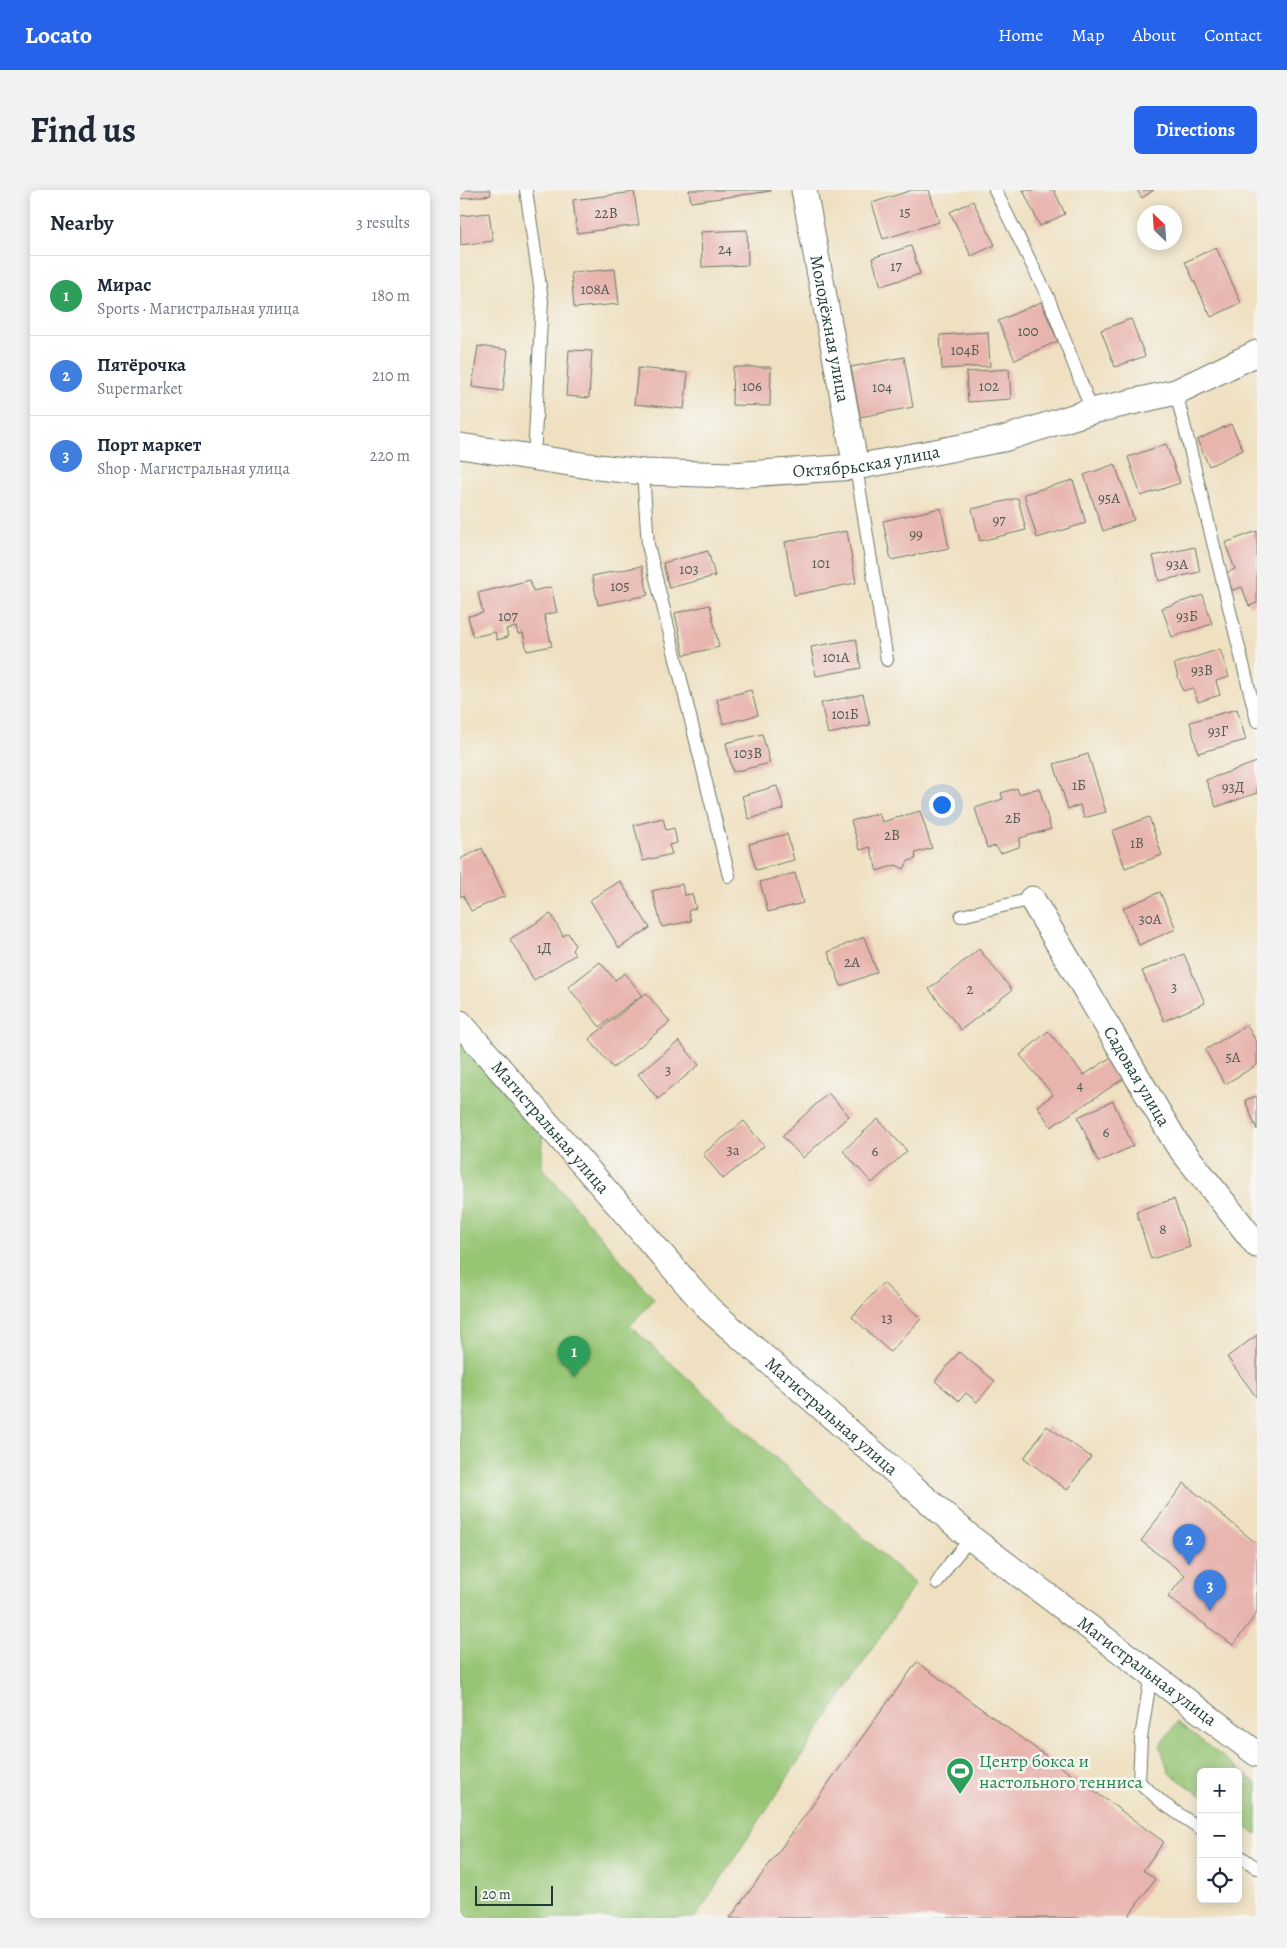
<!DOCTYPE html>
<meta charset="utf-8">
<style>
body{margin:0;font-family:Alegreya,serif;background:#f2f2f3;color:#1f2937}
.controls{position:absolute;right:15px;bottom:15px;display:grid;overflow:hidden;border-radius:8px;box-shadow:0 2px 12px #0003}
.controls button{width:45px;height:45px;display:grid;place-items:center;padding:0;border:0;border-bottom:1px solid #e0e1e3;background:#fff;color:#1f2937;font:25px sans-serif}
.compass{position:absolute;left:677px;top:15px;width:45px;height:45px;border-radius:50%;background:#fff;box-shadow:0 2px 12px #0003;rotate:335deg}
.scale{position:absolute;left:15px;bottom:12px;width:78px;box-sizing:border-box;padding-left:5px;border:2px solid #1f3d34;border-top:0;font-size:14px;line-height:18px;white-space:nowrap;color:#1f3d34;-webkit-text-stroke:4px #f6f6f2;paint-order:stroke}
.you{position:absolute;left:481px;top:614px;width:18px;height:18px;margin:-12px;border:4px solid #fff;border-radius:50%;background:#1a73e8;box-shadow:0 0 0 8px #1a73e833}
.badge{display:grid;place-items:center;width:32px;height:32px;border-radius:50%;background:#2563eb;color:#fff;font-size:16px;font-weight:700}
.pin{position:absolute;translate:-50% -41px;filter:drop-shadow(0 1px 2px #0008)}
.pin::after{content:'';position:absolute;top:26px;width:18px;height:15px;background:inherit;clip-path:polygon(0 0,100% 0,50% 100%)}
.list{margin:0;padding:0;list-style:none}
h2{display:flex;justify-content:space-between;align-items:center;height:65px;margin:0;padding:0 20px;font-size:21px}
h2 small{font-size:16px;font-weight:400;color:#747a83}
.list li{display:grid;grid-template-columns:32px 1fr auto;gap:15px;align-items:center;box-sizing:border-box;height:80px;padding:0 20px;border-top:1px solid #e0e1e3}
.list b{display:block;font-size:19px;white-space:nowrap}
.list p{margin:0;font-size:16px;white-space:nowrap;color:#747a83}
.list em{font-size:16px;font-style:normal;color:#747a83}
.icon{flex:none;width:28px;height:28px;fill:none;stroke:currentColor;stroke-width:2;stroke-linecap:round;stroke-linejoin:round}
.map{position:relative;flex:none;width:797px;height:1728px;overflow:hidden;border-radius:8px}
header{display:flex;align-items:center;gap:30px;box-sizing:border-box;height:70px;padding:0 25px;background:#2563eb;color:#fff}
header strong{font-size:24px}
nav{display:flex;gap:28px;margin-inline-start:auto;font-size:18px}
.intro{display:flex;align-items:center;justify-content:space-between;box-sizing:border-box;height:120px;padding:0 30px}
h1{margin:0;font-size:35px}
.button{padding:12px 22px;border-radius:8px;background:#2563eb;color:#fff;font-size:18px;font-weight:700}
main{display:flex;gap:30px;padding:0 30px}
aside{flex:1;background:#fff;border-radius:8px;box-shadow:0 2px 12px #0003}
.map>svg:first-child{display:block}
.green{fill:#96c573;stroke:#5a8154}
.building{fill:#e8b4ae}
.lines{fill:none;stroke-linecap:round;stroke-linejoin:round}
.service-casing{stroke:#687665;stroke-width:14}
.minor-casing{stroke:#687665;stroke-width:27}
.service{stroke:#fff;stroke-width:12}
.minor{stroke:#fff;stroke-width:25}
.labels{text-anchor:middle;dominant-baseline:central;stroke-width:5;stroke-linejoin:round;paint-order:stroke}
.number-label{font-size:15px;fill:#515b52}
.street-label{font-size:18px;fill:#1f3d34;stroke:#f6f6f2}
.leisure-label{font-size:18px;fill:#27864d;stroke:#f6f6f2;text-anchor:start}
</style>
<header>
<strong>Locato</strong>
<nav><a>Home</a><a>Map</a><a>About</a><a>Contact</a></nav>
</header>
<div class="intro"><h1>Find us</h1><a class="button">Directions</a></div>
<main>
<aside>
<h2>Nearby<small>3 results</small></h2>
<ul class="list">
<li><span class="badge" style="background:#2e9e5b">1</span><div><b>Мирас</b><p>Sports · Магистральная улица</p></div><em>180 m</em></li>
<li><span class="badge" style="background:#3f7fe0">2</span><div><b>Пятёрочка</b><p>Supermarket</p></div><em>210 m</em></li>
<li><span class="badge" style="background:#3f7fe0">3</span><div><b>Порт маркет</b><p>Shop · Магистральная улица</p></div><em>220 m</em></li>
</ul>
</aside>
<div class="map">
<svg width="797" height="1728" viewBox="0 0 797 1728">
<rect width="100%" height="100%" fill="#f6f6f2"/>
<filter id="ink" filterUnits="userSpaceOnUse"><feTurbulence type="fractalNoise" baseFrequency=".02" numOctaves="2"/><feDisplacementMap in="SourceGraphic" scale="10" xChannelSelector="R" yChannelSelector="G"/><feConvolveMatrix kernelMatrix="1 2 1 2 8 2 1 2 1" color-interpolation-filters="sRGB"/></filter>
<filter id="wash" filterUnits="userSpaceOnUse"><feTurbulence type="fractalNoise" baseFrequency=".0096" numOctaves="4" result="noise"/><feDisplacementMap in="SourceGraphic" scale="20" xChannelSelector="R" yChannelSelector="G"/><feGaussianBlur stdDeviation="1.12" result="paint"/><feColorMatrix in="noise" values="0 0 0 0 0 0 0 0 0 0 0 0 0 0 0 0 0 1.4 0 .05"/><feComposite in="paint" operator="in"/></filter>
<g filter="url(#wash)">
<rect width="100%" height="100%" fill="#efe0c1"/>
<path class="green" d="M 0,848 L 82,945 L 82,978 L 194,1109 L 170,1136 L 455,1394 L 235,1728 L 0,1728 Z
M 717,1532 L 797,1593 L 797,1644 L 778,1631 L 778,1582 L 741,1582 L 741,1605 L 709,1583 L 700,1555 Z"/>
<g id="blocks">
<path class="building" d="M 0,0 L 30,0 L 31,5 L 0,9 Z
M 229,0 L 311,0 L 311,1 L 231,12 Z
M 452,0 L 469,0 L 479,32 L 423,49 L 412,13 Z
M 563,0 L 594,0 L 605,24 L 580,36 Z
M 677,0 L 694,0 L 682,8 Z
M 174,2 L 179,35 L 117,43 L 113,10 Z
M 513,11 L 535,55 L 511,66 L 490,22 Z
M 29,23 L 33,51 L 0,55 L 0,26 Z
M 287,40 L 288,75 L 242,77 L 241,42 Z
M 451,56 L 460,84 L 421,96 L 412,68 Z
M 756,57 L 781,113 L 751,127 L 725,72 Z
M 155,79 L 159,114 L 114,118 L 111,83 Z
M 581,112 L 598,151 L 555,170 L 538,131 Z
M 671,129 L 685,166 L 655,177 L 641,140 Z
M 528,142 L 530,176 L 482,179 L 480,145 Z
M 18,156 L 48,160 L 43,201 L 12,197 Z
M 109,160 L 132,161 L 129,208 L 106,206 Z
M 444,167 L 453,217 L 400,227 L 391,177 Z
M 273,177 L 311,177 L 310,216 L 272,215 Z
M 178,178 L 228,183 L 224,219 L 174,214 Z
M 549,179 L 551,209 L 508,212 L 506,182 Z
M 771,234 L 783,260 L 749,276 L 737,250 Z
M 706,254 L 720,293 L 681,306 L 668,267 Z
M 655,274 L 674,330 L 643,341 L 624,285 Z
M 613,290 L 626,333 L 577,348 L 564,304 Z
M 558,308 L 566,340 L 520,351 L 512,319 Z
M 481,318 L 489,358 L 431,370 L 423,331 Z
M 387,341 L 396,393 L 334,405 L 325,352 Z
M 797,341 L 797,413 L 789,416 L 782,397 L 772,400 L 766,383 L 775,379 L 765,353 Z
M 735,357 L 740,382 L 699,391 L 693,366 Z
M 248,361 L 255,386 L 209,398 L 203,373 Z
M 182,376 L 188,405 L 138,415 L 132,386 Z
M 70,390 L 73,401 L 91,397 L 97,422 L 84,425 L 92,456 L 67,461 L 63,443 L 58,444 L 56,437 L 46,439 L 48,447 L 37,450 L 35,442 L 13,447 L 8,426 L 23,423 L 18,403 Z
M 743,405 L 752,434 L 712,447 L 702,418 Z
M 250,415 L 259,457 L 224,465 L 215,423 Z
M 396,449 L 401,478 L 356,486 L 351,457 Z
M 760,459 L 769,487 L 756,491 L 760,505 L 738,512 L 733,498 L 723,501 L 714,474 Z
M 291,500 L 298,525 L 263,534 L 257,509 Z
M 403,504 L 410,535 L 368,544 L 361,513 Z
M 777,519 L 786,550 L 738,563 L 730,532 Z
M 302,544 L 310,573 L 273,582 L 266,553 Z
M 628,564 L 646,622 L 624,628 L 620,615 L 608,619 L 594,574 Z
M 797,572 L 797,603 L 756,617 L 746,590 Z
M 317,596 L 324,619 L 289,629 L 282,606 Z
M 557,598 L 559,604 L 579,598 L 591,639 L 560,648 L 559,657 L 541,663 L 535,656 L 527,658 L 515,618 L 543,609 L 541,603 Z
M 460,621 L 472,658 L 455,663 L 456,669 L 448,671 L 444,679 L 436,675 L 417,681 L 410,657 L 400,660 L 391,631 L 419,623 L 422,632 Z
M 689,627 L 702,665 L 665,678 L 652,641 Z
M 203,628 L 206,640 L 214,638 L 217,653 L 209,655 L 212,664 L 183,671 L 174,635 Z
M 327,644 L 334,670 L 296,680 L 289,654 Z
M 22,658 L 45,706 L 11,721 L 3,705 L 0,707 L 0,669 Z
M 335,683 L 343,713 L 308,722 L 300,692 Z
M 160,691 L 190,738 L 159,758 L 130,710 Z
M 222,694 L 224,705 L 232,704 L 236,718 L 228,721 L 231,731 L 202,737 L 192,701 Z
M 700,702 L 716,739 L 679,755 L 663,718 Z
M 91,724 L 103,746 L 108,743 L 115,755 L 112,760 L 115,765 L 74,790 L 50,749 Z
M 404,747 L 417,782 L 381,796 L 368,762 Z
M 519,759 L 552,800 L 501,840 L 469,799 Z
M 724,764 L 745,813 L 704,831 L 682,781 Z
M 140,772 L 155,790 L 165,783 L 182,805 L 140,837 L 108,797 Z
M 186,803 L 210,832 L 153,878 L 129,849 Z
M 787,835 L 797,853 L 797,875 L 765,894 L 745,860 Z
M 588,841 L 624,885 L 656,864 L 669,885 L 591,937 L 577,916 L 593,905 L 560,865 Z
M 219,851 L 239,875 L 198,909 L 178,884 Z
M 368,903 L 389,926 L 343,968 L 322,946 Z
M 797,906 L 797,940 L 785,910 Z
M 653,911 L 673,956 L 638,972 L 618,927 Z
M 418,929 L 447,961 L 412,993 L 383,961 Z
M 284,931 L 304,956 L 263,989 L 243,964 Z
M 714,1009 L 730,1057 L 691,1069 L 676,1021 Z
M 423,1093 L 461,1129 L 430,1162 L 392,1127 Z
M 797,1145 L 797,1208 L 767,1167 Z
M 499,1162 L 535,1191 L 517,1212 L 506,1203 L 499,1211 L 475,1191 Z
M 587,1236 L 631,1267 L 607,1300 L 564,1268 Z
M 724,1293 L 797,1354 L 797,1423 L 773,1455 L 708,1407 L 725,1385 L 681,1351 Z
M 457,1472 L 704,1652 L 683,1680 L 695,1689 L 667,1728 L 270,1728 Z"/>
</g>
</g>
<g filter="url(#ink)">
<use href="#blocks" fill-opacity="0" stroke="#687665" stroke-width="1"/>
<g class="lines">
<g class="service-casing">
<path id="service" d="M 66,0 L 82,110 L 74,268
M 535,0 L 588,107 L 632,221
M 716,202 L 797,531
M 396,277 L 427,470
M 183,282 L 188,355 L 269,686
M 501,726 L 572,709
M 477,1393 L 490,1373 L 511,1348
M 691,1484 L 681,1548 L 679,1592 L 704,1614 L 741,1639
M 778,1665 L 797,1678"/>
</g>
<g class="minor-casing">
<g id="minor">
<path id="s1" d="M 344,0 L 396,277"/>
<path id="s2" d="M 0,256 L 129,276 L 183,282 L 270,285 L 396,277 L 543,249 L 632,221 L 716,202 L 797,163"/>
<path id="s3" d="M 572,709 L 717,954 L 797,1055"/>
<path id="s4" d="M 0,833 L 249,1119 L 511,1348 L 797,1564"/>
</g>
</g>
<use href="#service" class="service"/>
<use href="#minor" class="minor"/>
</g>
</g>
<defs>
<g id="stadium-pin" transform="scale(1.4375)"><path d="M0 17L-7.5 6A9.5 9.5 0 1 1 7.5 6Z" fill="#2e9e5b" stroke="#f6f6f2"/><path d="M0-5a6.5 5 0 1 0 0 10a6.5 5 0 1 0 0-10ZM-3.5-1.8h7v3.6h-7Z" fill="#fff"/></g>
</defs>
<g fill-rule="evenodd">
<use href="#stadium-pin" x="500" y="1581"/>
</g>
<g class="labels">
<g class="number-label">
<text x="445" y="22">15</text>
<text x="146" y="23">22В</text>
<text x="265" y="59">24</text>
<text x="436" y="76">17</text>
<text x="135" y="99">108A</text>
<text x="568" y="141">100</text>
<text x="505" y="160">104Б</text>
<text x="292" y="196">106</text>
<text x="529" y="196">102</text>
<text x="422" y="197">104</text>
<text x="649" y="308">95А</text>
<text x="539" y="330">97</text>
<text x="456" y="344">99</text>
<text x="361" y="373">101</text>
<text x="717" y="374">93А</text>
<text x="229" y="379">103</text>
<text x="160" y="396">105</text>
<text x="48" y="426">107</text>
<text x="727" y="426">93Б</text>
<text x="376" y="467">101А</text>
<text x="742" y="480">93В</text>
<text x="385" y="524">101Б</text>
<text x="758" y="541">93Г</text>
<text x="288" y="563">103В</text>
<text x="619" y="595">1Б</text>
<text x="773" y="597">93Д</text>
<text x="553" y="628">2Б</text>
<text x="432" y="645">2В</text>
<text x="677" y="653">1В</text>
<text x="690" y="729">30А</text>
<text x="84" y="758">1Д</text>
<text x="392" y="772">2А</text>
<text x="714" y="797">3</text>
<text x="510" y="799">2</text>
<text x="773" y="867">5А</text>
<text x="208" y="880">3</text>
<text x="620" y="895">4</text>
<text x="646" y="942">6</text>
<text x="273" y="960">3а</text>
<text x="415" y="961">6</text>
<text x="703" y="1039">8</text>
<text x="427" y="1128">13</text>
</g>
<g class="street-label">
<text stroke="none"><textPath href="#s1" startOffset="141">Молодёжная улица</textPath></text>
<text stroke="none"><textPath href="#s2" startOffset="409">Октябрьская улица</textPath></text>
<text stroke="none"><textPath href="#s3" startOffset="206">Садовая улица</textPath></text>
<text stroke="none"><textPath href="#s4" startOffset="138">Магистральная улица</textPath></text>
<text stroke="none"><textPath href="#s4" startOffset="542">Магистральная улица</textPath></text>
<text stroke="none"><textPath href="#s4" startOffset="948">Магистральная улица</textPath></text>
</g>
<g class="leisure-label">
<text x="519" y="1571">Центр бокса и<tspan x="519" dy="21">настольного тенниса</tspan></text>
</g>
</g>
</svg>
<div class="controls">
<button>+</button>
<button>−</button>
<button><svg class="icon" aria-label="locate" viewBox="0 0 24 24"><circle cx="12" cy="12" r="6"/><path d="M12 2v4M12 18v4M2 12h4M18 12h4"/></svg></button>
</div>
<svg class="compass" viewBox="-18 -18 36 36"><path d="M0-13l5 13h-10z" fill="#e53935"/><path d="M0 13l5-13h-10z" fill="#747a83"/></svg>
<div class="scale">20 m</div>
<div class="you"></div>
<div class="pin badge" style="left:114px;top:1187px;background:#2e9e5b">1</div>
<div class="pin badge" style="left:729px;top:1375px;background:#3f7fe0">2</div>
<div class="pin badge" style="left:750px;top:1421px;background:#3f7fe0">3</div>
</div>
</main>
